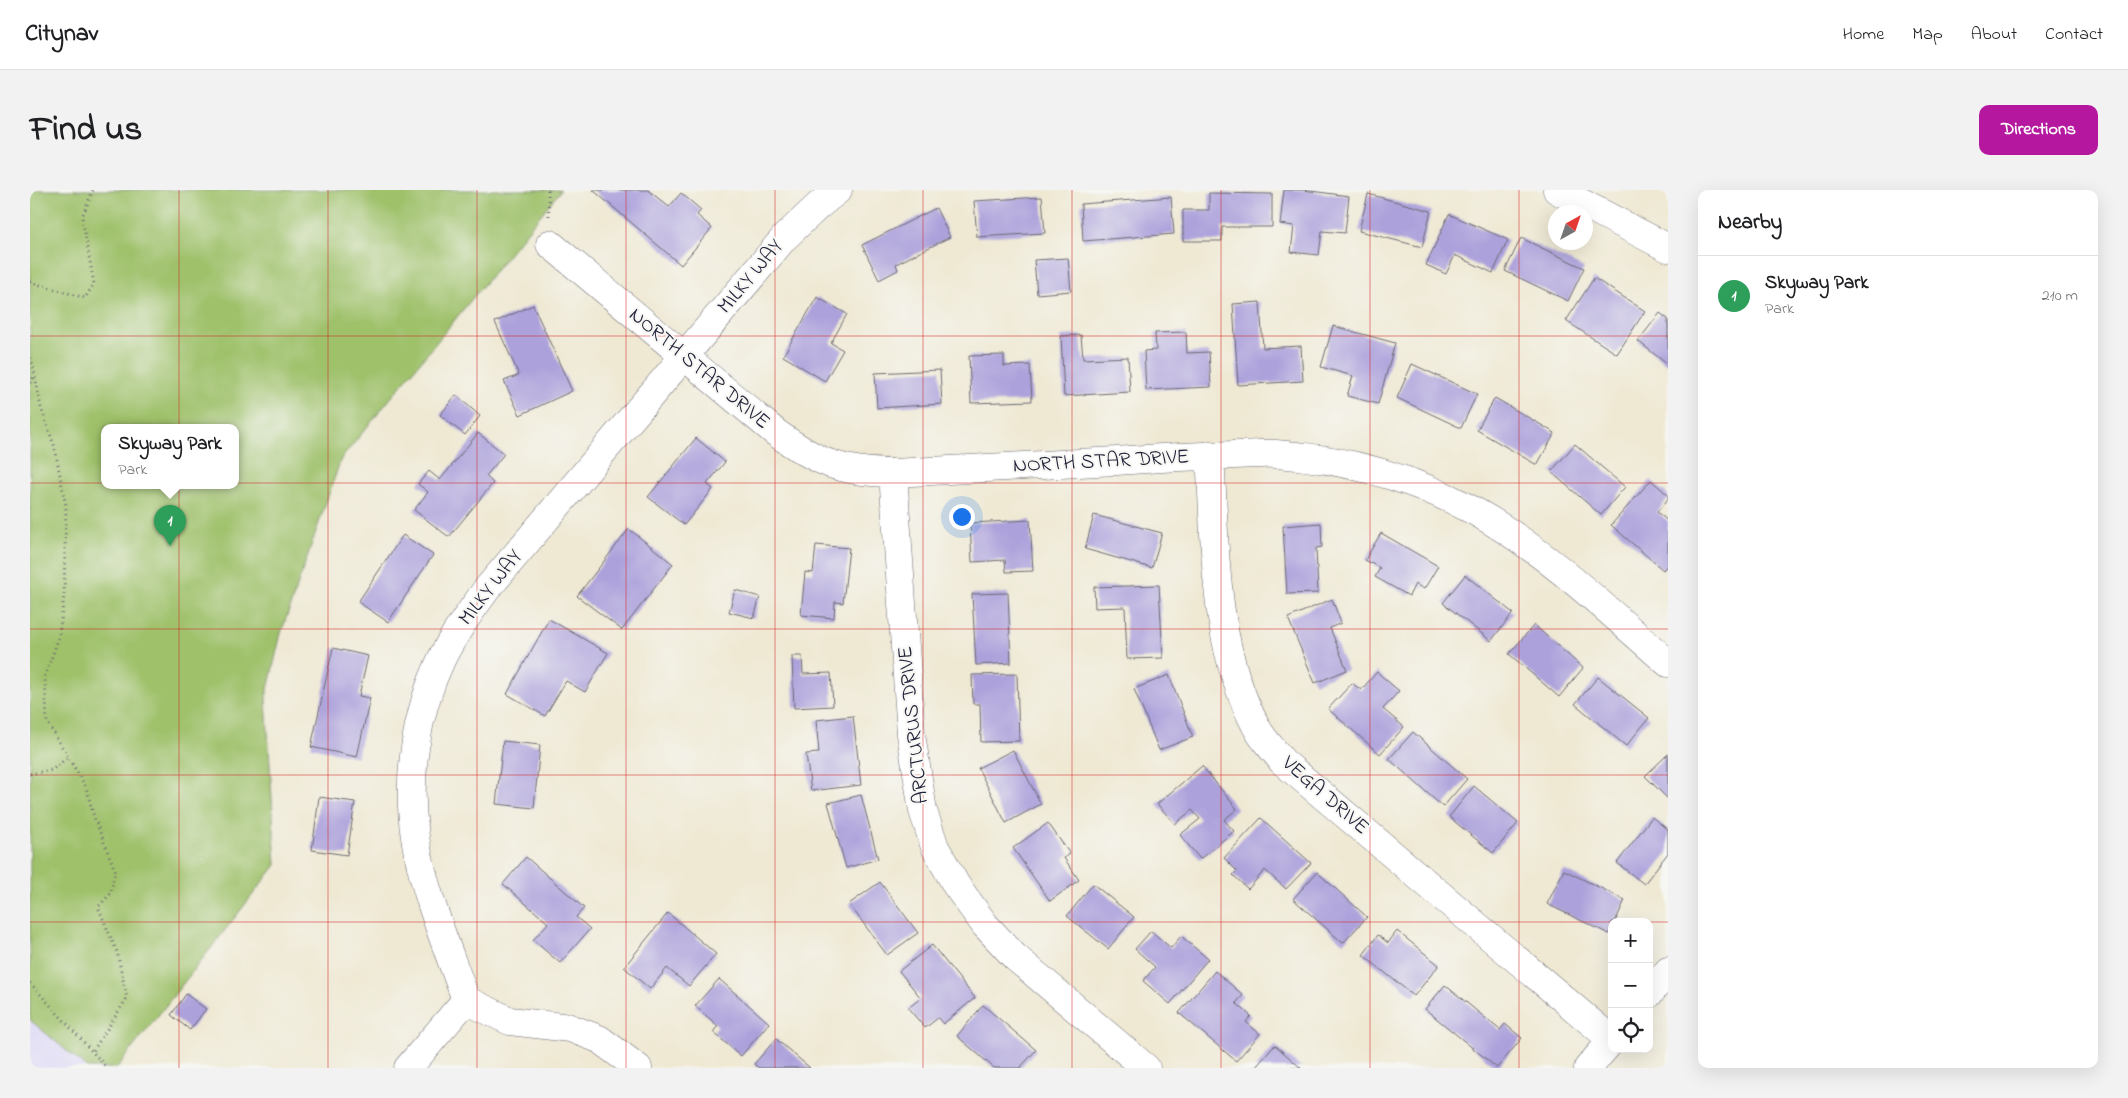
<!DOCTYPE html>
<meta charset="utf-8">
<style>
body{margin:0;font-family:"Indie Flower",sans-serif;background:#f2f2f2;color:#202124}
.controls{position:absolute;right:15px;bottom:15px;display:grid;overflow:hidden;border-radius:10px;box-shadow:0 5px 20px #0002}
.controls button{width:45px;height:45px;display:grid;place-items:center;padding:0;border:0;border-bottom:1px solid #e0e0e0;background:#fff;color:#202124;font:25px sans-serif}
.compass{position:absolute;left:1518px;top:15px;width:45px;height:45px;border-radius:50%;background:#fff;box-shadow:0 5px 20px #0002;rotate:40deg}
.you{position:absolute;left:931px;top:326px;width:18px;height:18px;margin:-12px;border:4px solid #fff;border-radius:50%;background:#1a73e8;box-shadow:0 0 0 8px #1a73e833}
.badge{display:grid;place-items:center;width:32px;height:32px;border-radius:50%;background:#b5179e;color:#fff;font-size:16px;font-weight:700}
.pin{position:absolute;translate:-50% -41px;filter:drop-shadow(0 1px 2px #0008)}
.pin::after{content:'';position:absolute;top:26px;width:18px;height:15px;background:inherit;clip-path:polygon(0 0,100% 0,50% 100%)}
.popup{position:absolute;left:71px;top:234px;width:138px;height:65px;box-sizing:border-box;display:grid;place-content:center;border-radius:10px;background:#fff;filter:drop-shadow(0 1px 4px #0005);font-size:16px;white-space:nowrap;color:#757577}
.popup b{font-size:19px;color:#202124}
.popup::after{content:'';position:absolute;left:50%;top:100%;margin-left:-10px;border:10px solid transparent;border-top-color:#fff}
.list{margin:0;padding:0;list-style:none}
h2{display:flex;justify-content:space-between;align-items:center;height:65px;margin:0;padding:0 20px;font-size:21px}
h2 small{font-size:16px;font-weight:400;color:#757577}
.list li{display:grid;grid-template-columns:32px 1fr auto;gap:15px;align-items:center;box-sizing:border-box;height:80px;padding:0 20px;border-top:1px solid #e0e0e0}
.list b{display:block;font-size:19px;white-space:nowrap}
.list p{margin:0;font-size:16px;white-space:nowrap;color:#757577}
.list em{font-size:16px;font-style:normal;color:#757577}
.icon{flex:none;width:28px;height:28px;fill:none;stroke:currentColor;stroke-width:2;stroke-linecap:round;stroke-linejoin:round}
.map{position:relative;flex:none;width:1638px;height:878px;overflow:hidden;border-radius:10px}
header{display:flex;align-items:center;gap:30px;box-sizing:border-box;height:70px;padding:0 25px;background:#fff;border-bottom:1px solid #e0e0e0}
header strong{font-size:24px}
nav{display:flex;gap:28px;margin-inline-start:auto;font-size:18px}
.intro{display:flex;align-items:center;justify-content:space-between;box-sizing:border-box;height:120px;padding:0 30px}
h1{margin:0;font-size:35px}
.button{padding:12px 22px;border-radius:10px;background:#b5179e;color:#fff;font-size:18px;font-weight:700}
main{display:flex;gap:30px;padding:0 30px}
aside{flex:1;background:#fff;border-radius:10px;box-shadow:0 5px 20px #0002}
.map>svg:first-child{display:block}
.built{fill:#dad6f7}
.green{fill:#9fc16a;stroke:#607252;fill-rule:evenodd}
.building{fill:#aca1db}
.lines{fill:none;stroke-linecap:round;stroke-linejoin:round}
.minor-casing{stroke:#6a6871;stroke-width:29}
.tertiary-casing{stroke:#6a6871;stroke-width:29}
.path{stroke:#6a6871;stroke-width:3;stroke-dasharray:1 4;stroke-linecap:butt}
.minor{stroke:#fff;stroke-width:28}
.tertiary{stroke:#fff;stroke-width:28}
.grid{fill:none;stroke:#d62828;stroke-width:1;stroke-opacity:0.55}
.labels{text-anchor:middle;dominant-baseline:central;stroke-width:4;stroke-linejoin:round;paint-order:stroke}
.street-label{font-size:21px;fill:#22223b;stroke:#f6f6f2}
</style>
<header>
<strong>Citynav</strong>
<nav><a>Home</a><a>Map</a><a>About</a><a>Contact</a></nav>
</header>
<div class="intro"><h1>Find us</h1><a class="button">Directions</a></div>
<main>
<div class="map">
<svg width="1638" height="878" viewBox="0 0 1638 878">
<rect width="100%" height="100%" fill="#f6f6f2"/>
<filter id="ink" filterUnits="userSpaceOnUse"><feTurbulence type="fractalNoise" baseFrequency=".02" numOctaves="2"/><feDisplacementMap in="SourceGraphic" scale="10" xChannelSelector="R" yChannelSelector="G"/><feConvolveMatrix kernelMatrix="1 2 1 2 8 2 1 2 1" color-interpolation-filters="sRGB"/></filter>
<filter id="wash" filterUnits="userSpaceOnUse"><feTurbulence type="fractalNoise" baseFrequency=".0096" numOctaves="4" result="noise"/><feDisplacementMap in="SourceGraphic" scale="20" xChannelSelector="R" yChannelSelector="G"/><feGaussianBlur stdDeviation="1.12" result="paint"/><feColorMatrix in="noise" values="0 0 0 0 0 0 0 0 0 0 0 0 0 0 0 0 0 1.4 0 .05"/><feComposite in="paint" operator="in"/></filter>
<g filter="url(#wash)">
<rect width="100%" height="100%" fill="#efe9d4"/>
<path class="built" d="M 0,830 L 57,878 L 0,878 Z"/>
<path class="green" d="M 0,0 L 531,0 L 311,269 L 251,443 L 236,508 L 246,675 L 87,878 L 57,878 L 0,830 ZM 75,237 L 205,237 L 205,295 L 75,295 Z"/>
<g id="blocks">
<path class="building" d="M 563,0 L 618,0 L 639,17 L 651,3 L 671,20 L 667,25 L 682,38 L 651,75 Z
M 1254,0 L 1273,0 L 1319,6 L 1315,43 L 1292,41 L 1289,65 L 1261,62 L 1264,36 L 1250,34 Z
M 1179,3 L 1242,4 L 1242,37 L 1192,37 L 1192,51 L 1153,51 L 1153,20 L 1179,20 Z
M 1338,4 L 1401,21 L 1392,57 L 1329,41 Z
M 1012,7 L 1015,43 L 947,47 L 944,11 Z
M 1141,7 L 1144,44 L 1053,51 L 1051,14 Z
M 906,18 L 920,47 L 866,74 L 868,80 L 849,90 L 832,55 Z
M 1419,24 L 1478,50 L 1463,83 L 1425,65 L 1416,84 L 1396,75 Z
M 1491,48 L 1554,78 L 1538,111 L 1475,81 Z
M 1038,68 L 1041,101 L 1007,104 L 1004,70 Z
M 1564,88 L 1615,121 L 1587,164 L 1536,131 Z
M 787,107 L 817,124 L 801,153 L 813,160 L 795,191 L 753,166 Z
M 1230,112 L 1233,158 L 1271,156 L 1273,191 L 1208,195 L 1203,114 Z
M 503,115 L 542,201 L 490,225 L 474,191 L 489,185 L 465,132 Z
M 1630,123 L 1638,129 L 1638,175 L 1608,151 Z
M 1303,136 L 1365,153 L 1348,214 L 1317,206 L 1323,186 L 1291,177 Z
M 1156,142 L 1157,163 L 1179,162 L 1181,197 L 1116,200 L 1114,161 L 1126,160 L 1125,143 Z
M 1051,145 L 1053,169 L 1098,167 L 1100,202 L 1034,206 L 1031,146 Z
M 974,165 L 974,176 L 1000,175 L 1002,211 L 941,213 L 939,166 Z
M 1382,174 L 1447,204 L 1431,238 L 1367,208 Z
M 910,180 L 912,214 L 847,218 L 845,183 Z
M 426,205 L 450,226 L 435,245 L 410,225 Z
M 1465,208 L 1525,243 L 1507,275 L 1447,240 Z
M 448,243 L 474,264 L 456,286 L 463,293 L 419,347 L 384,320 L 398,302 L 388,294 L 399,281 L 410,290 Z
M 666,248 L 695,272 L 677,294 L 683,299 L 654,335 L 618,307 Z
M 1545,254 L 1595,297 L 1571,325 L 1521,282 Z
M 1621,290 L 1638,305 L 1638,309 L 1627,322 L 1638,331 L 1638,374 L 1633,380 L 1581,335 Z
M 1064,325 L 1132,343 L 1122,378 L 1055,359 Z
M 1000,330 L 1003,381 L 976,382 L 975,370 L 942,372 L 940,333 Z
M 1291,333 L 1292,357 L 1286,358 L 1288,403 L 1257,404 L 1253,336 Z
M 599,339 L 643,374 L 592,440 L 547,406 Z
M 1351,343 L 1408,376 L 1394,399 L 1385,394 L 1379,406 L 1345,387 L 1350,378 L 1335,370 Z
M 373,345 L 403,365 L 358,432 L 328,412 Z
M 786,355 L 819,358 L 813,413 L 805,412 L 804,428 L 771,425 L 775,382 L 783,383 Z
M 1435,385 L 1483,423 L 1461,451 L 1413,413 Z
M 1129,395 L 1133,468 L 1097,469 L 1095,417 L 1065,418 L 1064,397 Z
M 705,400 L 730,407 L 724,428 L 699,422 Z
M 978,403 L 981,473 L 946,475 L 942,404 Z
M 1302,409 L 1311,433 L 1300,438 L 1317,480 L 1285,493 L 1258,428 Z
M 519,429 L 578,463 L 555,502 L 536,491 L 515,526 L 477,504 Z
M 1504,435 L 1553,478 L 1529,507 L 1479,464 Z
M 303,458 L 338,466 L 329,506 L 340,508 L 327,567 L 281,557 Z
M 762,466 L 772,466 L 773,484 L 801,483 L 803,516 L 764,518 Z
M 1347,482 L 1369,501 L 1353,519 L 1374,537 L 1350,564 L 1298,519 L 1322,493 L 1331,500 Z
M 987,484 L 989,551 L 951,552 L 950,514 L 943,514 L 942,485 Z
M 1139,485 L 1163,547 L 1129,560 L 1104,499 Z
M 1568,487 L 1619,528 L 1596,556 L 1545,514 Z
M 823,526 L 831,595 L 781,601 L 776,564 L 789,563 L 786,530 Z
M 1383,542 L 1437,589 L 1413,617 L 1359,569 Z
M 473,551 L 510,555 L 504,618 L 466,614 Z
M 983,560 L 1011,614 L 976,633 L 948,578 Z
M 1638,564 L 1638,609 L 1615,586 Z
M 1172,576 L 1207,619 L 1194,630 L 1204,641 L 1170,669 L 1150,645 L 1170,629 L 1162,620 L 1145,634 L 1127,614 Z
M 1444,596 L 1488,633 L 1463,663 L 1419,627 Z
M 831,605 L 848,669 L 816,678 L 798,613 Z
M 289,607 L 325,612 L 317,665 L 282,660 Z
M 1622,627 L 1638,640 L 1638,663 L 1614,694 L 1587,673 Z
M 1231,628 L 1281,673 L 1256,699 L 1235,680 L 1218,699 L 1203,685 L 1207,681 L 1194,668 Z
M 1018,633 L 1040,664 L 1034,668 L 1049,690 L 1020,711 L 983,658 Z
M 496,667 L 554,718 L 546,727 L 560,739 L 530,773 L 503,750 L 518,733 L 473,694 Z
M 1534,680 L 1595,710 L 1585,732 L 1582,732 L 1579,744 L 1517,714 Z
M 1287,682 L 1337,727 L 1313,753 L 1263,709 Z
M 850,692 L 888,743 L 857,765 L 819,714 Z
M 1063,694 L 1104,727 L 1078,759 L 1037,726 Z
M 638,723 L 686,764 L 659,796 L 637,778 L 620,799 L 594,777 Z
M 1121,741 L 1141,758 L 1151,746 L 1178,769 L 1140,814 L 1113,791 L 1125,777 L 1105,759 Z
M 1367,741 L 1409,775 L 1384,806 L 1333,765 L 1348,745 L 1358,753 Z
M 902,755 L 945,808 L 913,834 L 908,828 L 895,838 L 878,818 L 891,808 L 869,781 Z
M 1185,781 L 1213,805 L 1206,813 L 1221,826 L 1216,832 L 1230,844 L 1206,871 L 1149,823 Z
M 689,789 L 739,833 L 711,866 L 683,842 L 688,836 L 665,816 Z
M 1415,795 L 1470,840 L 1475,834 L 1492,848 L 1467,878 L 1395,819 Z
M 156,804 L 176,819 L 160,840 L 141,825 Z
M 953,815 L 1006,860 L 990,878 L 964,878 L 927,846 Z
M 746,849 L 780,878 L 729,878 L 724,874 Z
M 1245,855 L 1271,878 L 1225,878 Z"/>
</g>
</g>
<g filter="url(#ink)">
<use href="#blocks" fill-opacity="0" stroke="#6a6871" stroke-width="1"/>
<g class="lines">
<g class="minor-casing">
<path id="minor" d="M 1527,0 L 1638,58
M 520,54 L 745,242 C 788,273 810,282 863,283 C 938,279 1012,275 1086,271 C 1125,268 1165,266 1204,265 C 1218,265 1232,263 1246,264 C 1316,269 1384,288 1446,322 C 1517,362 1577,420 1638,473
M 1180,265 C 1186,357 1182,455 1227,538 C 1233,550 1244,560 1252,571 L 1582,850
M 863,283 L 881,544 L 893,621 L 905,657 L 926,695 L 955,735 L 985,767 L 1116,878
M 436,810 L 480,831 L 540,838 L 569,849 L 608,878
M 378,878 L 436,810 C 417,757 394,703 385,647 C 376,589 386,523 411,470 C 423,445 440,422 456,400 L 755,47 L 788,16 L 808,0"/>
</g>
<g class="tertiary-casing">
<path id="tertiary" d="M 1619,804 L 1638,781
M 1558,878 L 1582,850"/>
</g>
<path class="path" d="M 518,0 L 519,29
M 0,92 L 55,108 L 64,94 L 52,27 L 63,0
M 0,168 L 3,175 L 11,218 L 24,255 L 36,316 L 34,406 L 29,447 L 15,486 L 17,532 L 56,597 L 64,627 L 85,680 L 81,703 L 68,717 L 87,762 L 97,808 L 63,861
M 0,193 L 5,185
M 0,584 L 22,580 L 37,568
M 0,793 L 77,878"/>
<use href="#minor" class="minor"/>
<use href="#tertiary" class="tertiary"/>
</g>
</g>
<path class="grid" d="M 149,0 L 149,878M 298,0 L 298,878M 447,0 L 447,878M 596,0 L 596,878M 745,0 L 745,878M 893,0 L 893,878M 1042,0 L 1042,878M 1191,0 L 1191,878M 1340,0 L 1340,878M 1489,0 L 1489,878M 0,146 L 1638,146M 0,293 L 1638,293M 0,439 L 1638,439M 0,585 L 1638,585M 0,732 L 1638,732"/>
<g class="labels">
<g class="street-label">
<text transform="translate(721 87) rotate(-50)">MILKY WAY</text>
<text transform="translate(669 179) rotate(40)">NORTH STAR DRIVE</text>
<text transform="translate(1071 272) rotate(-3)">NORTH STAR DRIVE</text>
<text transform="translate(461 398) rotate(-52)">MILKY WAY</text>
<text transform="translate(884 535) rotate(-96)">ARCTURUS DRIVE</text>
<text transform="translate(1295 606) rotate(41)">VEGA DRIVE</text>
</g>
</g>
</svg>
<div class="controls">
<button>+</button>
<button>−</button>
<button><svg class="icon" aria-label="locate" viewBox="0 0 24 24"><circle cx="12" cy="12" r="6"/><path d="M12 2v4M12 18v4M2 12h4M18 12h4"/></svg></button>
</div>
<svg class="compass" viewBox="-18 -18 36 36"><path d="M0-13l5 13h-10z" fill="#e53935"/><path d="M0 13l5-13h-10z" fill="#757577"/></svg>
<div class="you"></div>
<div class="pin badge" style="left:140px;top:356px;background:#2e9e5b">1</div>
<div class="popup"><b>Skyway Park</b>Park</div>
</div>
<aside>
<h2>Nearby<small></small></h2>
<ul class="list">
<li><span class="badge" style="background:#2e9e5b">1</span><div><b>Skyway Park</b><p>Park</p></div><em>210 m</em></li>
</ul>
</aside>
</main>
